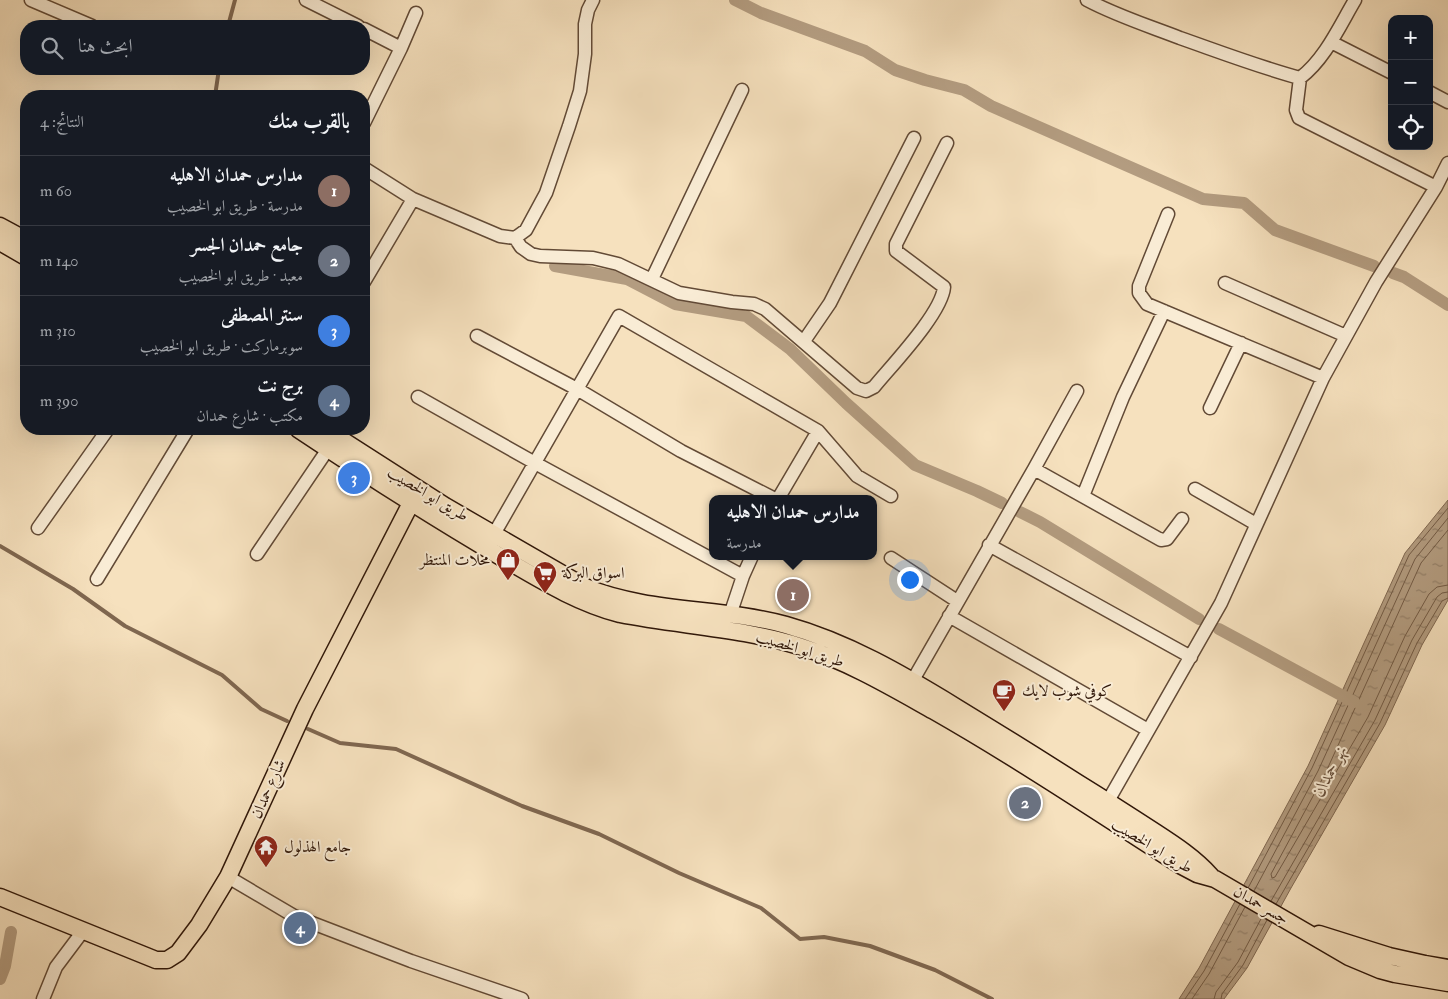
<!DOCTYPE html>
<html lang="ar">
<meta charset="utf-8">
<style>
body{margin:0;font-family:"IM FELL Double Pica",Amiri,serif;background:#242831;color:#f1f3f6;direction:rtl}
.controls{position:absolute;right:15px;top:15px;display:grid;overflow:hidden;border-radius:10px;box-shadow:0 5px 20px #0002}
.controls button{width:45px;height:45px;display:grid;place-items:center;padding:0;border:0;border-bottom:1px solid #363941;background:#171b24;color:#f1f3f6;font:25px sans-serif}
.you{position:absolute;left:909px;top:579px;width:18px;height:18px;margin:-12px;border:4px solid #fff;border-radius:50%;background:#1a73e8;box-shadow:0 0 0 8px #1a73e833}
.badge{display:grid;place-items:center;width:32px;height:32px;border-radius:50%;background:#2563eb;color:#fff;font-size:16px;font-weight:700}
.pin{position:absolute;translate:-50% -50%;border:2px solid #fff;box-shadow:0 1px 5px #0006}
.popup{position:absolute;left:709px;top:495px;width:168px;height:65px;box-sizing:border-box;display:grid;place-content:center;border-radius:10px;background:#171b24;filter:drop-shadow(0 1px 4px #0005);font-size:16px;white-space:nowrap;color:#9ea1a6}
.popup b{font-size:19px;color:#f1f3f6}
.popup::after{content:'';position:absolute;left:50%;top:100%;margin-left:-10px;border:10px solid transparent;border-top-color:#171b24}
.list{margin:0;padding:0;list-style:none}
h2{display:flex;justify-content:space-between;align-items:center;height:65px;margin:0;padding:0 20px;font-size:21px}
h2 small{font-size:16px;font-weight:400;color:#9ea1a6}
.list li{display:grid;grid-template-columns:32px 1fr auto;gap:15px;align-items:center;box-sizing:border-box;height:70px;padding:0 20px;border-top:1px solid #363941}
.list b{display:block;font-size:19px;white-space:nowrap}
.list p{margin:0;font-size:16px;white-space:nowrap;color:#9ea1a6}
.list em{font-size:16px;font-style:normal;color:#9ea1a6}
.icon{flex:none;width:28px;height:28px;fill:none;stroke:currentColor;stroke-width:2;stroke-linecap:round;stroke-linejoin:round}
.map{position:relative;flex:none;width:1448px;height:999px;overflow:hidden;direction:ltr}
.search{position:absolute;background:#171b24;box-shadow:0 5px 20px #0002;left:20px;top:20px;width:350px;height:55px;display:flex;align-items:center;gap:12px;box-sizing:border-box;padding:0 18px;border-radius:20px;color:#9ea1a6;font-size:19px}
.panel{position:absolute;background:#171b24;box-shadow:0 5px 20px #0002;left:20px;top:90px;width:350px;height:345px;border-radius:20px;direction:rtl}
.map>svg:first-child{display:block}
.water{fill:url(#water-ripples);stroke:#7f6750}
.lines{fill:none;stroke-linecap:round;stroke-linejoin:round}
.shore{stroke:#725a44;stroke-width:1}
.stream{stroke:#7f6750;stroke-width:4}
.canal{stroke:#b39c80;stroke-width:12}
.minor-casing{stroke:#624a36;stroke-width:15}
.major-casing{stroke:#301709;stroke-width:19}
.minor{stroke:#f9ecd5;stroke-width:12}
.major{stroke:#f6e1be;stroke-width:16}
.labels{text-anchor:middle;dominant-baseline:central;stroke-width:4;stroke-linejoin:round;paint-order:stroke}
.street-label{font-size:16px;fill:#301709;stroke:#f9ecd5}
.poi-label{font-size:16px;fill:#301709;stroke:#f9ecd5;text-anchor:start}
.water-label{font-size:18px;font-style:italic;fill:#644c39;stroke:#f9ecd5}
</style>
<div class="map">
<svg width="1448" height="999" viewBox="0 0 1448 999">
<defs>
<pattern id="water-ripples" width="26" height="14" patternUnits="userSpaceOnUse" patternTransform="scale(1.25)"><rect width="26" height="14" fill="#b39c80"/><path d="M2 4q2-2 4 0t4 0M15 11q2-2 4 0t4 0" fill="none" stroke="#927e67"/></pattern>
</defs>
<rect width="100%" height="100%" fill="#f6e1be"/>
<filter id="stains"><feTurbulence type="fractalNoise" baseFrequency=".004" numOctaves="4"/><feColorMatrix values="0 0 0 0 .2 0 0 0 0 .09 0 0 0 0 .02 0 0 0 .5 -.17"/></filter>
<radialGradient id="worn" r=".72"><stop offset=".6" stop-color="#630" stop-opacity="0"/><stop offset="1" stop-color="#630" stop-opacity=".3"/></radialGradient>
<path class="water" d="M 1448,500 L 1448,600 L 1422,645 L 1385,725 L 1291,888 L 1247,968 L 1224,999 L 1179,999 L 1199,968 L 1308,766 L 1405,553 Z"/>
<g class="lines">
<path class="shore" d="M 1448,530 L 1421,563 L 1325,774 L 1271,874 L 1272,878 L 1275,877 L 1368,717 L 1405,636 L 1429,594 L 1437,587 L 1448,585
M 1248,888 L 1312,768 L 1409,555 L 1448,508
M 1254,891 L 1318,771 L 1415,559 L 1448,518
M 1271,901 L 1375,720 L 1412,640 L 1437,597 L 1442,593 L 1448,592
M 1276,904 L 1380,723 L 1417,643 L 1442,601 L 1448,598
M 1185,999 L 1204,971 L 1240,904
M 1192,999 L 1209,974 L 1245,907
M 1214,999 L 1216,992 L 1238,962 L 1262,917
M 1221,999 L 1222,994 L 1243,965 L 1267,920"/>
<path class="stream" d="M 228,26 L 235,0
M 215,96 L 219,69
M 0,546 L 73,589 L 125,626 L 222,675 L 261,709 L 287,721
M 308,729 L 340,743 L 396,749 L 522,806 L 599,834 L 679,873 L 761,908 L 800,939 L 824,937 L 870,946 L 935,970 L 992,999"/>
<path class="canal" d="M 735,0 L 761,13 L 865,51 L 895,70 L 925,80 L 964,90 L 991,106 L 1203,199 L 1244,203 L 1275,230 L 1374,266
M 555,266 L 627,279 L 675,304 L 746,316 L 790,349 L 846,403 L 915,465 L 977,491 L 1002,503
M 1393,273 L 1404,277 L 1448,305
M 1020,512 L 1040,522 L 1199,619
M 1219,629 L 1354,702
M 0,979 L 5,966 L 11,932"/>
<g class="minor-casing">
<path id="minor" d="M 31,0 L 92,26
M 306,0 L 358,26
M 1087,0 C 1117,16 1149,26 1180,38 C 1220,52 1259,67 1300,78 C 1325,59 1339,27 1355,0
M 364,29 L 401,48
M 1331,42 L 1392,73
M 1300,78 L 1296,110 L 1299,118 L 1436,187
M 1429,92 L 1448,102
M 364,123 L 401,48 L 416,13
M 364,168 L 413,199
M 1168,214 L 1139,286 L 1139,293 L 1147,304 L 1323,378
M 515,238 L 521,247 L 531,254 L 540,256 L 593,258 L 618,264 L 679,293 L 732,302 L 754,304 L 765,309 L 857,388 L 866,391 L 874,387 C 892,365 942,313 944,287 L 896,251 L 896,244 L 947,143
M 652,279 L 742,90
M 364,282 L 413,199 L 500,236 L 515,238 L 526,230 L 546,193 L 569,126 L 580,91 L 585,54 L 585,24 L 588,10 L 593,0
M 1225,283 L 1346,336
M 477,336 L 577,389 L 681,451 L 775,499
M 804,341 L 830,303 L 914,138
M 418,397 L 535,463 L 743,576
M 1210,408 L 1241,343
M 1034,469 L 1161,540 L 1167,539 L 1182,519
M 1195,489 L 1256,524
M 1083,496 L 1123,397 L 1164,311
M 778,499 L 818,431
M 38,528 L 108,429
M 494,534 L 619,316 L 818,431 L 857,476 L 891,496
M 989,545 L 1191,657
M 257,554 L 328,449
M 891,558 L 957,601
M 97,579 L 188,429
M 730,615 L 743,576 L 752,556
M 949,616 L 1148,730
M 913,680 L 1034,469 L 1077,391
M 1108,801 L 1221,603 L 1323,378 L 1376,282 L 1436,187 L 1448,163
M 228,877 L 294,916 L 411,961 L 522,999
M 43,999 L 56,967 L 83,931"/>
</g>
<g class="major-casing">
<path id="major" d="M 0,226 L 26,240
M 0,242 L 26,257
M 298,429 C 364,473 431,516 501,557 C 539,579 577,603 620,614 C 681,626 743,628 802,647 C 849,662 891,687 934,711 C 1018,759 1099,813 1180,865 L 1197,874 L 1215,879 L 1349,957 L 1380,970 L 1395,974 L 1448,983
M 325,429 L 445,506 L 585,587 C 649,613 720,607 786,625 C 847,642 902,674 956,707 C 997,732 1037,757 1078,783 C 1104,799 1129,815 1155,832 C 1175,845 1195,858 1211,876
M 0,897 L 156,960 L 167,960 L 178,953 L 199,925 L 228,877 L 305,709 L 411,503
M 1319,934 L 1389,956 L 1425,964 L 1448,968"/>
</g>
<use href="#minor" class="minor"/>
<use href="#major" class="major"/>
</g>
<defs>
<g id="shop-pin" transform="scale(1.25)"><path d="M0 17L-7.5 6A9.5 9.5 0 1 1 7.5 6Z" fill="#8f2418" stroke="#f9ecd5"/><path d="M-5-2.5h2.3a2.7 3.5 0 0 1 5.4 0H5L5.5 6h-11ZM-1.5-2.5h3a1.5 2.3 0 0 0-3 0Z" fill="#fff"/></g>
<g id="supermarket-pin" transform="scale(1.25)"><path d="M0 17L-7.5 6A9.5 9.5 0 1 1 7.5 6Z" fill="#8f2418" stroke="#f9ecd5"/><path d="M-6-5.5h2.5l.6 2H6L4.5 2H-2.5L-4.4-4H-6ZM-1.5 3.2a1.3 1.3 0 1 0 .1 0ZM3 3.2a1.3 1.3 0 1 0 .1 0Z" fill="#fff"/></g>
<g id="cafe-pin" transform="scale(1.25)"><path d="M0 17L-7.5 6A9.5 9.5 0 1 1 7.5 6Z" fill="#8f2418" stroke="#f9ecd5"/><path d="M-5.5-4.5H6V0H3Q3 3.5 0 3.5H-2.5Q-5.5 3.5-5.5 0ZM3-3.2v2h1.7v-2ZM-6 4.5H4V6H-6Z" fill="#fff"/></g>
<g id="temple-pin" transform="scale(1.25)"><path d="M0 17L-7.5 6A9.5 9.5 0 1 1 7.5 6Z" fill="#8f2418" stroke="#f9ecd5"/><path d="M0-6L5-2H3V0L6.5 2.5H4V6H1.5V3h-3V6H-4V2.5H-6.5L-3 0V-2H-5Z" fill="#fff"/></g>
</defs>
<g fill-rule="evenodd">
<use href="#shop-pin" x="508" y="560"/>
<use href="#supermarket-pin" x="545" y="573"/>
<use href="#cafe-pin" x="1004" y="691"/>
<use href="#temple-pin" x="266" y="847"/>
</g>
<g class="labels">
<g class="street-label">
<text transform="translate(428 494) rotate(31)">طريق ابو الخصيب</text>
<text transform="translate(800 649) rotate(17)">طريق ابو الخصيب</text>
<text transform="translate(268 789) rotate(-66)">شارع حمدان</text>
<text transform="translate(1152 846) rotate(31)">طريق ابو الخصيب</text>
<text transform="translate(1261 905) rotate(30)">جسر حمدان</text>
</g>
<g class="poi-label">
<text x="490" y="560" text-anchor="end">محلات المنتظر</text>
<text x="562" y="573">اسواق البركة</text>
<text x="1022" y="691">كوفي شوب لايك</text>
<text x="284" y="847">جامع الهذلول</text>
</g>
<g class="water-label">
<text transform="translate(1330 771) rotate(-63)">نهر حمدان</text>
</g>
</g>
<rect width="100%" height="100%" filter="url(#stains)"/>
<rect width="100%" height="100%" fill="url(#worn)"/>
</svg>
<div class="controls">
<button>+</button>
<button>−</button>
<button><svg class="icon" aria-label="locate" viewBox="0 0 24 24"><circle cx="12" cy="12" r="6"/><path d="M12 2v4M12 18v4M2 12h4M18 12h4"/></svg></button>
</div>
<div class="you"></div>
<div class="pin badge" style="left:793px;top:595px;background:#8d6e63">1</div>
<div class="popup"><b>مدارس حمدان الاهليه</b>مدرسة</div>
<div class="pin badge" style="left:1025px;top:803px;background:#6b7280">2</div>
<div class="pin badge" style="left:354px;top:478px;background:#3f7fe0">3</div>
<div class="pin badge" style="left:300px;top:928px;background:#5c6f8a">4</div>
<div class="search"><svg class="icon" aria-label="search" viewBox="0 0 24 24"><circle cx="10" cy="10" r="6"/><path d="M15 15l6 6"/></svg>ابحث هنا</div>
<section class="panel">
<h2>بالقرب منك<small>النتائج: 4</small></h2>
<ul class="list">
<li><span class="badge" style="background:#8d6e63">1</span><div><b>مدارس حمدان الاهليه</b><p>مدرسة · طريق ابو الخصيب</p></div><em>60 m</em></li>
<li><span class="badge" style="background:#6b7280">2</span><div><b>جامع حمدان الجسر</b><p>معبد · طريق ابو الخصيب</p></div><em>140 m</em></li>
<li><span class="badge" style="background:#3f7fe0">3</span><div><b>سنتر المصطفى</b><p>سوبرماركت · طريق ابو الخصيب</p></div><em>310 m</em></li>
<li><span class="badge" style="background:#5c6f8a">4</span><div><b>برج نت</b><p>مكتب · شارع حمدان</p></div><em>390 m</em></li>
</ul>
</section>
</div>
